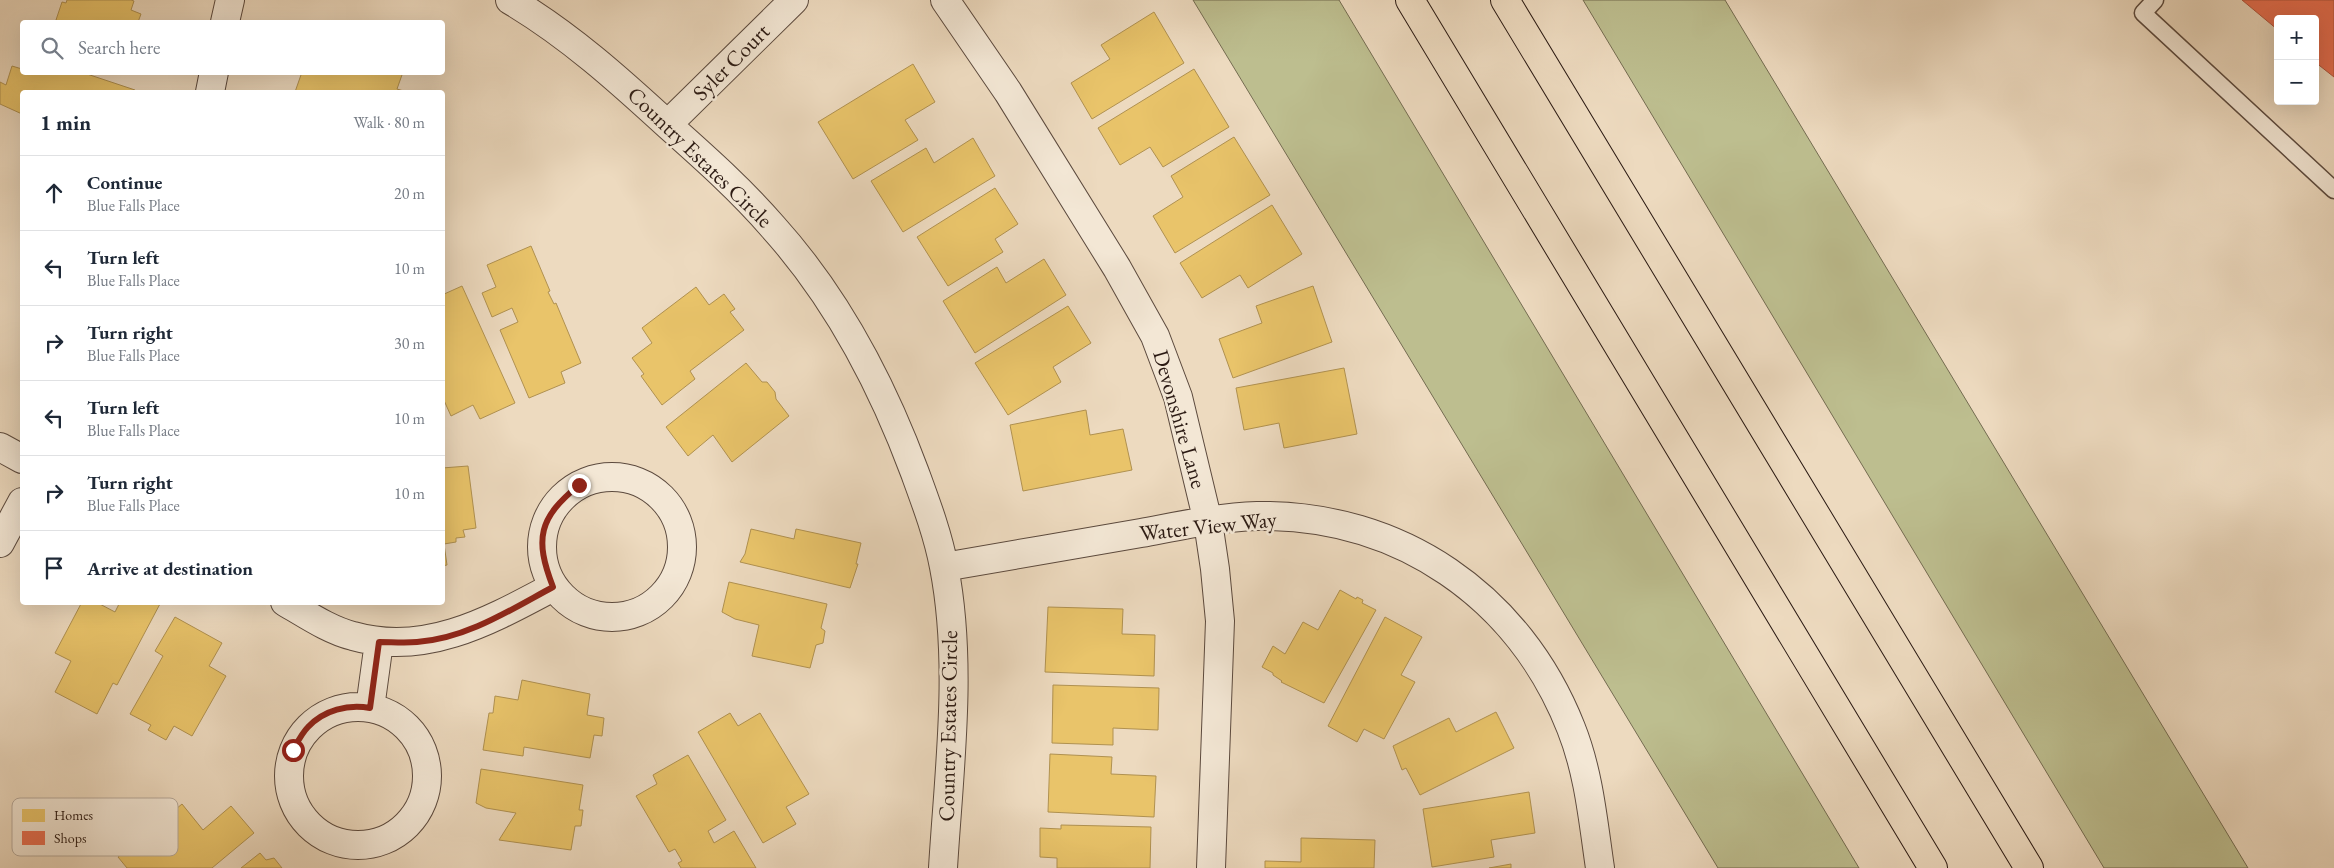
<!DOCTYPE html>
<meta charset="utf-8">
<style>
body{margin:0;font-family:"EB Garamond",serif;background:#f2f2f3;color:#1f2937}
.controls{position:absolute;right:15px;top:15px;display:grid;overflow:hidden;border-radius:5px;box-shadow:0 5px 20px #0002}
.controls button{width:45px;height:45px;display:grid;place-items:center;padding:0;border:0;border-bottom:1px solid #e0e1e3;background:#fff;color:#1f2937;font:25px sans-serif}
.stop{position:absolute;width:15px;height:15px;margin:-11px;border:4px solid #8f2418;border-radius:50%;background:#fff}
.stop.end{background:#8f2418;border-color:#fff;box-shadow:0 1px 5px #0008}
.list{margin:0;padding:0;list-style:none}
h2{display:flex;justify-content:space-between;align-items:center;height:65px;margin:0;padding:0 20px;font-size:21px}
h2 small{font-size:16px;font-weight:400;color:#747a83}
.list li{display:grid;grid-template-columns:32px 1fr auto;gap:15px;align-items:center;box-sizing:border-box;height:75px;padding:0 20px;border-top:1px solid #e0e1e3}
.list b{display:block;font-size:19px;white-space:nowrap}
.list p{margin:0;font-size:16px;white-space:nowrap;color:#747a83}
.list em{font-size:16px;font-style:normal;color:#747a83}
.icon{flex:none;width:28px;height:28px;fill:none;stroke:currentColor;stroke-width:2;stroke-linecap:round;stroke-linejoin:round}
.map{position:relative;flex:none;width:2334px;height:868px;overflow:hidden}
.search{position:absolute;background:#fff;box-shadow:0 5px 20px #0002;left:20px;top:20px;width:425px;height:55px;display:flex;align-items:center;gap:12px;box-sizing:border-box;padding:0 18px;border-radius:5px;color:#747a83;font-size:19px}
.panel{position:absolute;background:#fff;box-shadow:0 5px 20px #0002;left:20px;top:90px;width:425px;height:515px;border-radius:5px}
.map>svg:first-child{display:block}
.green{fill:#bdbe8f;stroke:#746c51}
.homes{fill:#e9c46a;stroke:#b09150}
.shops{fill:#e76f51;stroke:#af563e}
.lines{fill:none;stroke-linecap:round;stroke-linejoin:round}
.service-casing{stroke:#5c4a3e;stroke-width:19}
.minor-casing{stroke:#5c4a3e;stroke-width:30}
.motorway-casing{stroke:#2b1a13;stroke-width:30}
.service{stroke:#f3e7d5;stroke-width:16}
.minor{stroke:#f3e7d5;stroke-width:28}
.motorway{stroke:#eddabf;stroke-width:28}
.route{stroke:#8f2418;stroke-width:6}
.labels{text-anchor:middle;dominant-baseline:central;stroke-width:5;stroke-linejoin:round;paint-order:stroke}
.street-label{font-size:22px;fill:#2b1a13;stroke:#f3e7d5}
.key{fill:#f3e7d5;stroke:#b7aa9b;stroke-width:1}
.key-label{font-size:14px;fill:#2b1a13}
</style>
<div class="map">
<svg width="2334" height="868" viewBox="0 0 2334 868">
<rect width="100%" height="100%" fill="#eddabf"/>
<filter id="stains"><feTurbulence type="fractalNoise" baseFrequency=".004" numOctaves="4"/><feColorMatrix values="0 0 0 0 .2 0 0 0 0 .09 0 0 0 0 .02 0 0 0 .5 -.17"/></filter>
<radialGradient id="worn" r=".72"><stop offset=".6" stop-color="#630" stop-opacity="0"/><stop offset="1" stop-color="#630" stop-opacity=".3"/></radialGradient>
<path class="green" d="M 1193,0 L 1339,0 L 1859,868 L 1718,868 Z
M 1583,0 L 1725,0 L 2248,868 L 2104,868 Z"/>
<path class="homes" d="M 67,0 L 131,0 L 134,1 L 131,10 L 141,14 L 138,22 L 61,22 L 56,20 L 62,2 L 66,3 Z
M 1154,12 L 1184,63 L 1092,119 L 1071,83 L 1110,59 L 1101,45 Z
M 913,64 L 935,102 L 905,120 L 918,140 L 853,179 L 818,122 Z
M 12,66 L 22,69 L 22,72 L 81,72 L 135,90 L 134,92 L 22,92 L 22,114 L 0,104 L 0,82 L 6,85 Z
M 1194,69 L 1229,127 L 1163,167 L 1150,147 L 1120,165 L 1098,128 Z
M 302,72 L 403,72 L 397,89 L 407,92 L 295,92 Z
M 1234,137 L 1270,195 L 1175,253 L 1153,216 L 1183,197 L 1171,176 Z
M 973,138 L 995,176 L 903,232 L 871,181 L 926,148 L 934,163 Z
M 995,188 L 1018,224 L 995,239 L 1003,252 L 948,286 L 917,237 Z
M 1272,205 L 1302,254 L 1248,288 L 1240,275 L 1202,298 L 1180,263 Z
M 531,246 L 550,291 L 548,292 L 554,304 L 556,303 L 581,363 L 561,372 L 565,383 L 529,398 L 500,330 L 518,322 L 512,308 L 492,317 L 482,293 L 496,287 L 487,265 Z
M 1044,259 L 1066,295 L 975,353 L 943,301 L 997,267 L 1006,283 Z
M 462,286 L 515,403 L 480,419 L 473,405 L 451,416 L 442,396 L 442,295 Z
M 1313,286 L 1332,342 L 1233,378 L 1219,339 L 1262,323 L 1256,306 Z
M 696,287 L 709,305 L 724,294 L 735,309 L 730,312 L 744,330 L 690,371 L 695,379 L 662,405 L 641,376 L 644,374 L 632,358 L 652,343 L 642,328 Z
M 1068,306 L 1091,343 L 1053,367 L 1061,382 L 1008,415 L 975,363 Z
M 746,363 L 762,382 L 767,382 L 775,392 L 776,399 L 789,416 L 732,462 L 713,435 L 688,456 L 666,427 Z
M 1344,368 L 1357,434 L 1284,448 L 1279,423 L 1244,430 L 1236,388 Z
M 1086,410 L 1090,435 L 1123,429 L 1132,470 L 1023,491 L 1010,425 Z
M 468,466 L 476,528 L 463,530 L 465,537 L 456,538 L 456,542 L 444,544 L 447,565 L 442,566 L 442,468 Z
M 751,529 L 794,539 L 796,529 L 861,543 L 856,564 L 858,564 L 850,588 L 740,562 L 745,554 Z
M 729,582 L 827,604 L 821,628 L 825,631 L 823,643 L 816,645 L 810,668 L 752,656 L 759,625 L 735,619 L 722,612 Z
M 1340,590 L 1356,599 L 1357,597 L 1363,600 L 1362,603 L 1376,610 L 1324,703 L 1281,682 L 1282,681 L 1273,675 L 1273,673 L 1262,667 L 1273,646 L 1285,654 L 1303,622 L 1318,630 Z
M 82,602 L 96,602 L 115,612 L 120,602 L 161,602 L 117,685 L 113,683 L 97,714 L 55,692 L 71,661 L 55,653 Z
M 1048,607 L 1123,609 L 1122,634 L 1155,635 L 1154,676 L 1045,672 Z
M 175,617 L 222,643 L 209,666 L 226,676 L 192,736 L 174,726 L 166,740 L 148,730 L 151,725 L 130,714 L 163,656 L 155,651 Z
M 1385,617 L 1422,637 L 1401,675 L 1415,682 L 1384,739 L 1364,729 L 1357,742 L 1328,726 Z
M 522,680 L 590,694 L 587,715 L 604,718 L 602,736 L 594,735 L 590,758 L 524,747 L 523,756 L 483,750 L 489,713 L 493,713 L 495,696 L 518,700 Z
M 1053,685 L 1159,688 L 1158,730 L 1113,728 L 1113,745 L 1052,743 Z
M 1496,712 L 1514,748 L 1420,795 L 1406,768 L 1402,770 L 1393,746 L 1449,718 L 1456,732 Z
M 730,713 L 738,726 L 760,713 L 809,794 L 786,807 L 796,824 L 763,843 L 698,732 Z
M 1050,754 L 1112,757 L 1111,774 L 1156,776 L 1154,817 L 1048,812 Z
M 688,755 L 726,820 L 708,831 L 714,843 L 734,831 L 756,868 L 681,868 L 678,863 L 682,861 L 675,849 L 669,852 L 636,796 L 657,784 L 653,775 Z
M 481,769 L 583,785 L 579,810 L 583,810 L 581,826 L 575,826 L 571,850 L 499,840 L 516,813 L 486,808 L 476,803 Z
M 1529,792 L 1535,833 L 1491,840 L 1494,857 L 1432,867 L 1423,809 Z
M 182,804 L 203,830 L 231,806 L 254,833 L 212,868 L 127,868 L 118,857 Z
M 1061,825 L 1151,827 L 1150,868 L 1057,868 L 1057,858 L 1040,857 L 1040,828 L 1061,829 Z
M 1301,838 L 1375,840 L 1374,868 L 1265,868 L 1265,861 L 1301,862 Z
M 260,853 L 266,860 L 274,858 L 282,868 L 241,868 Z
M 1511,864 L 1511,868 L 1489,868 Z"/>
<path class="shops" d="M 2242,0 L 2334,0 L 2334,77 L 2315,62 L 2315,19 L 2278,19 L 2278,30 Z"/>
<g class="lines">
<g class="service-casing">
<path id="service" d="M 2155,0 L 2143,13 L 2334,190"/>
</g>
<g class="minor-casing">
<path id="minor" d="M 510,0 C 569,35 619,80 669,126 C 705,158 741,190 773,227 C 837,298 882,384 915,473 C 926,503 938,535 944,567 C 963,665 949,769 943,868
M 945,0 L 1008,92 L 1117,268 L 1155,336 L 1178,397 L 1208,522 L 1215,569 L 1220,621 L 1211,868
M 225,22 L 230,0
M 210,92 L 214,72
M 668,124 L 794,0
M 0,447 L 22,459
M542 547a70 70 0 1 1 140 0a70 70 0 1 1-140 0Z
M 0,543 L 22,502
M 944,567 C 1010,556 1075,544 1141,533 C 1179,526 1219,517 1257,516 C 1400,514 1519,596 1571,728 C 1589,773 1593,821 1600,868
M 285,602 C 306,614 329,630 353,636 C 426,657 491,620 553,587
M289 776a69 69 0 1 1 138 0a69 69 0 1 1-138 0Z
M 370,708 L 379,642"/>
</g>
<g class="motorway-casing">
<path id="motorway" d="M 1410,0 L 1933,868
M 1505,0 L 2029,868"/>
</g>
<use href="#service" class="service"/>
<use href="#minor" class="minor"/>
<use href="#motorway" class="motorway"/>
</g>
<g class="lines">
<path class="route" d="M 293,750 C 297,743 302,733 308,727 C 324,710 348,704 370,708 L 379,642 C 391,642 405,643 417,642 C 466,639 512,609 553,587 C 534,538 539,518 579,485"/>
</g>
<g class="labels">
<g class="street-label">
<text transform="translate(731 62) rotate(-45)">Syler Court</text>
<text transform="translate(700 157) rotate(44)">Country Estates Circle</text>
<text transform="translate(1180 419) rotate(74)">Devonshire Lane</text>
<text transform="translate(1208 526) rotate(-6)">Water View Way</text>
<text transform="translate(948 726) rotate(-89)">Country Estates Circle</text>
</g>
</g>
<rect x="12" y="798" width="166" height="58" rx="8" class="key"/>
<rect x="22" y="809" width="23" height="13" fill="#e9c46a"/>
<rect x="22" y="831" width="23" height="14" fill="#e76f51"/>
<g class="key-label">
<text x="54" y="820">Homes</text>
<text x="54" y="843">Shops</text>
</g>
<rect width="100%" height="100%" filter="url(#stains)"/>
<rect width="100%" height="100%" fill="url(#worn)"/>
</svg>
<div class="controls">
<button>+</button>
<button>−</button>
</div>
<div class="stop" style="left:293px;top:750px"></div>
<div class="stop end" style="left:579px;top:485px"></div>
<div class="search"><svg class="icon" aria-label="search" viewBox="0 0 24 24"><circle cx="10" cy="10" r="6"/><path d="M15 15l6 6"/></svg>Search here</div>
<section class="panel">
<h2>1 min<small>Walk · 80 m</small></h2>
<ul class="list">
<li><svg class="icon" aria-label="ahead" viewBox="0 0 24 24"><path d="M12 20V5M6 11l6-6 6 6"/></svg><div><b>Continue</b><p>Blue Falls Place</p></div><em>20 m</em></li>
<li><svg class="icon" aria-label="left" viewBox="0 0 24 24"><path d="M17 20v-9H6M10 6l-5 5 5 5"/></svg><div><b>Turn left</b><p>Blue Falls Place</p></div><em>10 m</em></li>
<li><svg class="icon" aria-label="right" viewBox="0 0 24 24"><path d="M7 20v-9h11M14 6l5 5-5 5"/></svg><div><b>Turn right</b><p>Blue Falls Place</p></div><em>30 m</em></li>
<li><svg class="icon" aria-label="left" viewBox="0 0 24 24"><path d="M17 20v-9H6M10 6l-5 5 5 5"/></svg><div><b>Turn left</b><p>Blue Falls Place</p></div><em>10 m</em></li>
<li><svg class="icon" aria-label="right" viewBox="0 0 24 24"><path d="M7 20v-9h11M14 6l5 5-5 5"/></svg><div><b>Turn right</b><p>Blue Falls Place</p></div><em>10 m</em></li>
<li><svg class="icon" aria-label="arrive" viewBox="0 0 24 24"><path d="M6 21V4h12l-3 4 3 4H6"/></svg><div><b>Arrive at destination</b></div></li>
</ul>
</section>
</div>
